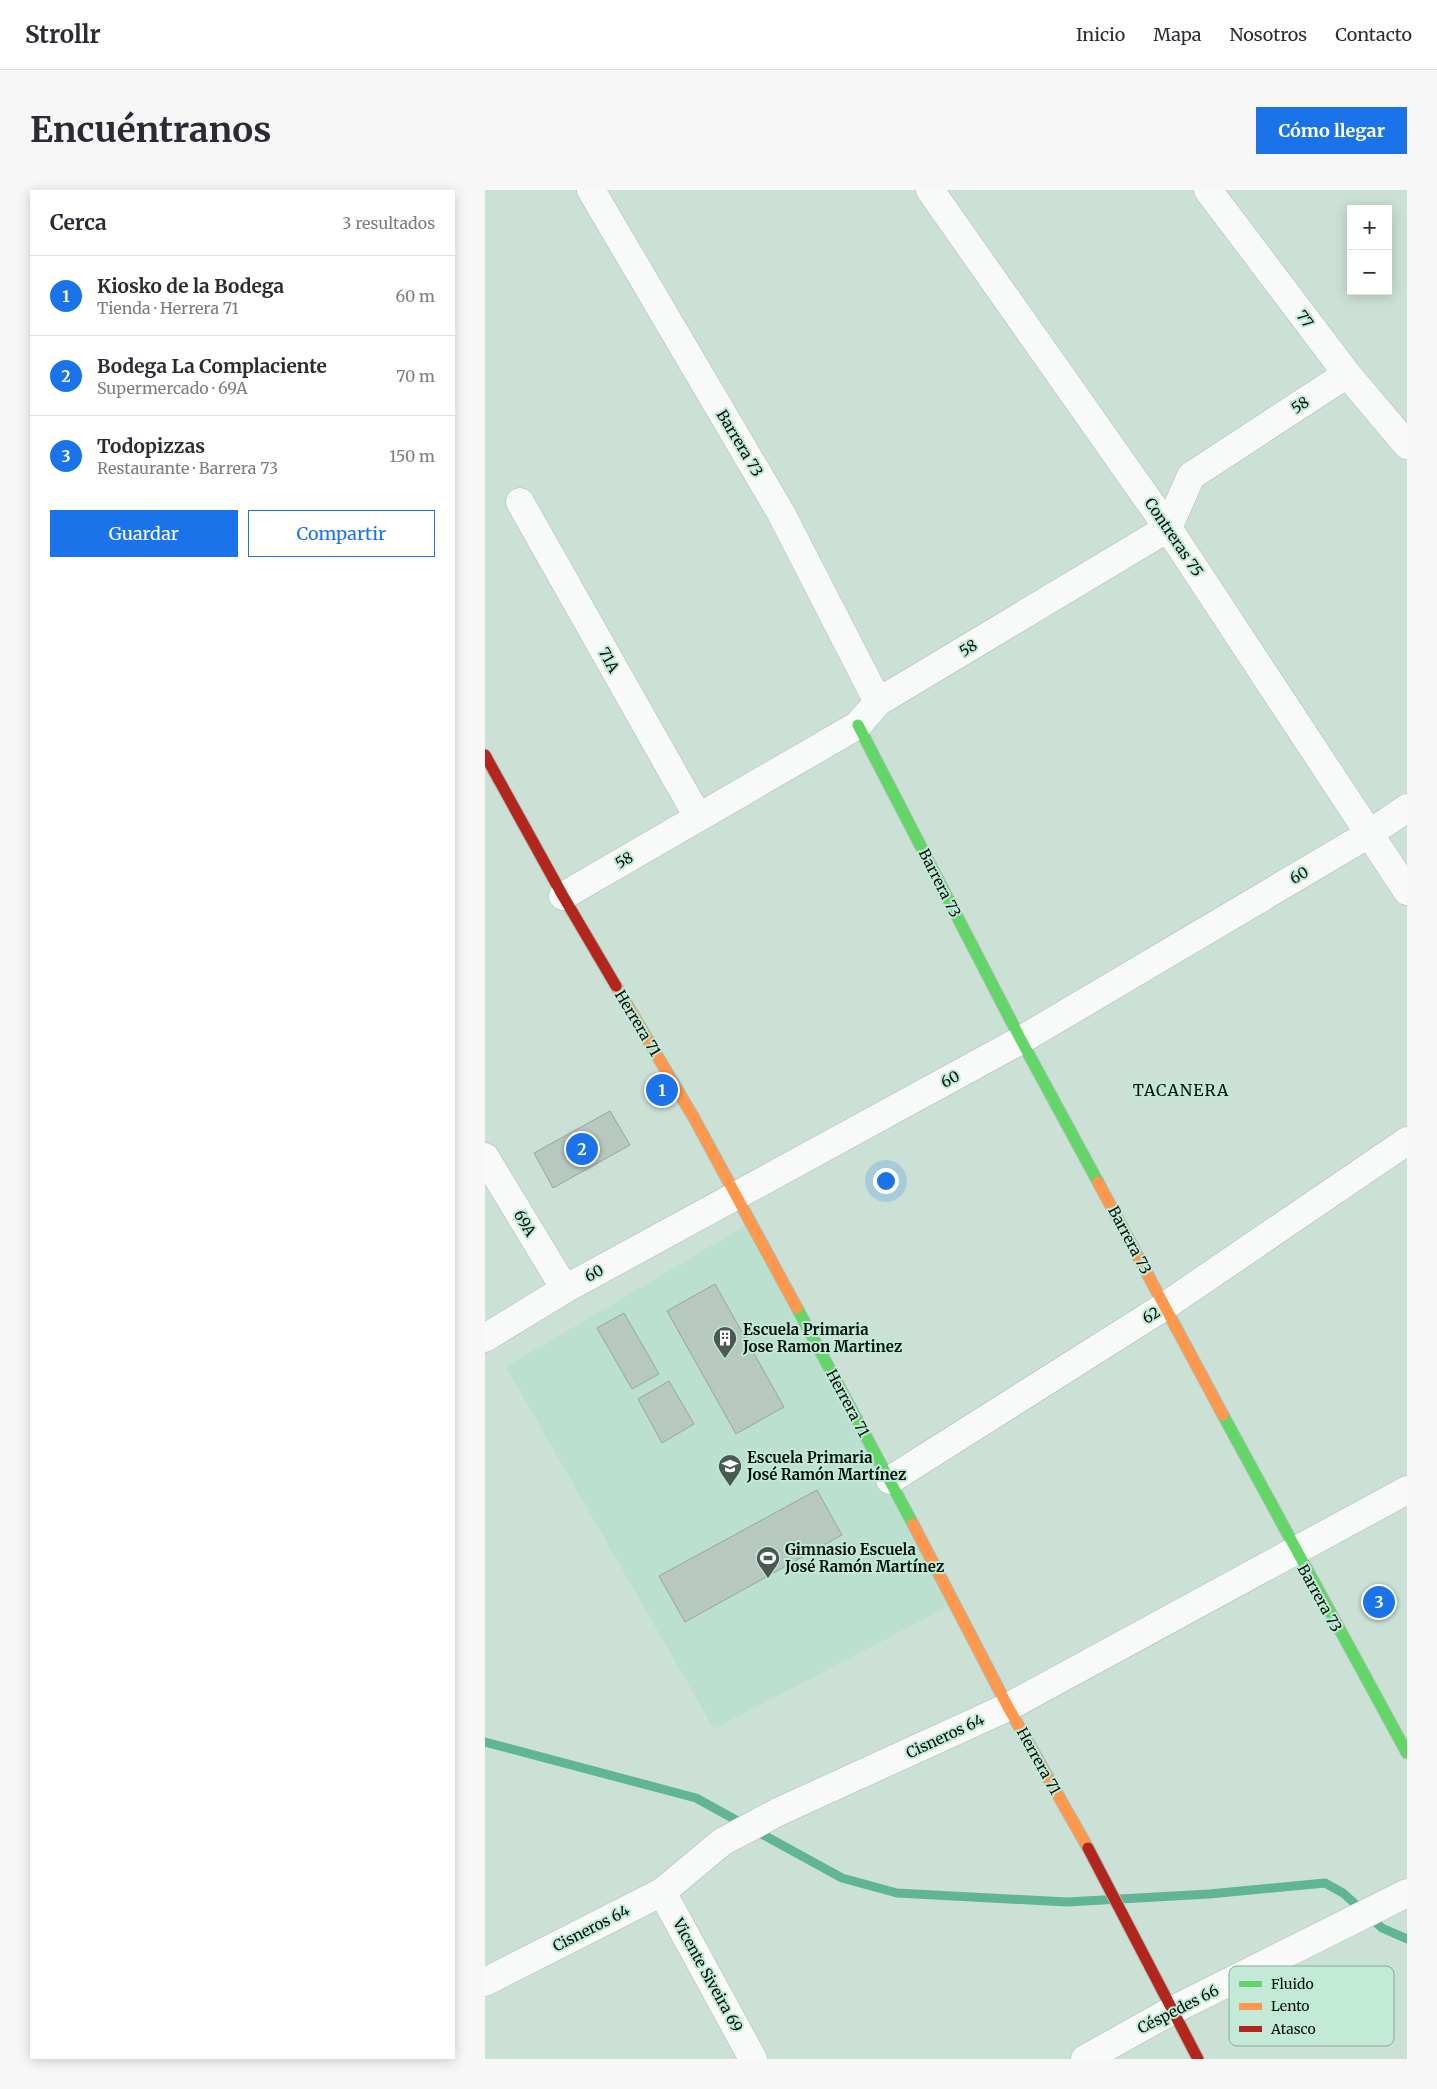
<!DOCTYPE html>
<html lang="es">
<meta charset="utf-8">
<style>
body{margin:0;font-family:Merriweather,serif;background:#f7f7f7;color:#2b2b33}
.controls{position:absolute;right:15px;top:15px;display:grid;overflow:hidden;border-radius:0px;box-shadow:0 2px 12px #0003}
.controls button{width:45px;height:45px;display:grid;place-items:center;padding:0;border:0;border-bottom:1px solid #e1e1e2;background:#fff;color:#2b2b33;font:25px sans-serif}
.you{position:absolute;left:400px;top:990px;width:18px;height:18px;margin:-12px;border:4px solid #fff;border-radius:50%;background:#1a73e8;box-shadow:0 0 0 8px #1a73e833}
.badge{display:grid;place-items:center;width:32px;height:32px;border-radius:50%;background:#1a73e8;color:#fff;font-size:16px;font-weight:700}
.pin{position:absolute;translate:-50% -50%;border:2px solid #fff;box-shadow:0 1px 5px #0006}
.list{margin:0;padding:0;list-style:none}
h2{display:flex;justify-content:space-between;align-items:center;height:65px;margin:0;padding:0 20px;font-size:21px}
h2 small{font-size:16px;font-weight:400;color:#7c7c81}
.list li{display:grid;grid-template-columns:32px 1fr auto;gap:15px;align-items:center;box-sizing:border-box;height:80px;padding:0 20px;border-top:1px solid #e1e1e2}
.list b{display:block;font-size:19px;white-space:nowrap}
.list p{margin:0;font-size:16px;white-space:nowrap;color:#7c7c81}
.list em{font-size:16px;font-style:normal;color:#7c7c81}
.actions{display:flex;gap:10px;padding:15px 20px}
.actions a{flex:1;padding:11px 0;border:1px solid #1a73e8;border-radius:0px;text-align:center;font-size:18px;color:#1a73e8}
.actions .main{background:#1a73e8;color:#fff}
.map{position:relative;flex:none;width:922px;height:1869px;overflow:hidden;border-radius:0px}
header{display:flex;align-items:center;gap:30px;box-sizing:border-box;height:70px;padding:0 25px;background:#fff;border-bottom:1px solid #e1e1e2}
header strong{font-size:24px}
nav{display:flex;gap:28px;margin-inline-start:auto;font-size:18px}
.intro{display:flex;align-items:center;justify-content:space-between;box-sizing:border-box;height:120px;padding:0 30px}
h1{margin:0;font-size:35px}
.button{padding:12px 22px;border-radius:0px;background:#1a73e8;color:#fff;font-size:18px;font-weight:700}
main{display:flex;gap:30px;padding:0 30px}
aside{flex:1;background:#fff;border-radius:0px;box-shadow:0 2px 12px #0003}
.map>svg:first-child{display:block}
.built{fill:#bce0cf}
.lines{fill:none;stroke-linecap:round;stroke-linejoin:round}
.stream{stroke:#60b596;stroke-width:9}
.building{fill:#b7c8c0;stroke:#95a69e}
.street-casing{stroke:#aabcb3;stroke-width:29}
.fast-casing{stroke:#aabcb3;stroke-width:13}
.slow-casing{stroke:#aabcb3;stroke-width:13}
.jam-casing{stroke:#aabcb3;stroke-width:13}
.path{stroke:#d1d8d5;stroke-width:3;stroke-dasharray:1 4;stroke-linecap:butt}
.street{stroke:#f7faf9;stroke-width:28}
.fast{stroke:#63d668;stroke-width:11}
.slow{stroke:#ff974d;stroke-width:11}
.jam{stroke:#b3261e;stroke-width:11}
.labels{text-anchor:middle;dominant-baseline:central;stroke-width:4;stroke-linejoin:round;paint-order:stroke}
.street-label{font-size:15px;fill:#04120c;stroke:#c2ead7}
.poi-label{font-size:15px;font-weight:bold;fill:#04120c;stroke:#c2ead7;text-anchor:start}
.neighbourhood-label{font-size:16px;letter-spacing:1px;fill:#04120c;stroke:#c2ead7}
.key{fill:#c2ead7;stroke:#89a99a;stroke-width:1}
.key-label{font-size:14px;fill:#04120c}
</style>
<header>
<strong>Strollr</strong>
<nav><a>Inicio</a><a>Mapa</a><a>Nosotros</a><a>Contacto</a></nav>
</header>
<div class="intro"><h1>Encuéntranos</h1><a class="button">Cómo llegar</a></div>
<main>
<aside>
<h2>Cerca<small>3 resultados</small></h2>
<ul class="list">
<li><span class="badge">1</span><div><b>Kiosko de la Bodega</b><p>Tienda · Herrera 71</p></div><em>60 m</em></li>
<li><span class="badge">2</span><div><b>Bodega La Complaciente</b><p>Supermercado · 69A</p></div><em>70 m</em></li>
<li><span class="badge">3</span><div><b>Todopizzas</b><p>Restaurante · Barrera 73</p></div><em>150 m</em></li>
</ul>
<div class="actions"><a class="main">Guardar</a><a>Compartir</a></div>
</aside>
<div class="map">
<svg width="922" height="1869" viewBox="0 0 922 1869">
<rect width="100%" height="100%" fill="#cbe1d6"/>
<path class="built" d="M 260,1036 L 464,1416 L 229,1539 L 21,1177 Z"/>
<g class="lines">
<path class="stream" d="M 0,1552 L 211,1608 L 357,1688 L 412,1703 L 582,1712 L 724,1704 L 840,1693 L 858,1703 L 897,1738 L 922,1749"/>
</g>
<path class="building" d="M 181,887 L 191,904 L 173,914 L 163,897 Z
M 125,921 L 145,955 L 68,998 L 49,963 Z
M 230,1094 L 299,1217 L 251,1244 L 182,1121 Z
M 139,1123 L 174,1184 L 147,1199 L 112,1138 Z
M 184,1191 L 209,1234 L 177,1253 L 153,1209 Z
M 332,1300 L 357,1345 L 200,1432 L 174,1386 Z"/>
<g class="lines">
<g class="street-casing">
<path id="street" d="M 106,0 L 296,323 L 393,512
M 445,0 L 683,338 L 922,701
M 723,0 L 862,184 L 922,255
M 35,312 L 213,627
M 78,706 L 373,535 L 393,512 L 683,338 L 706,286 L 862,184
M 0,967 L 80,1099
M 0,1148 L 80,1099 L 536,850 L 884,644 L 922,618
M 405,1290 L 680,1116 L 922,951
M 177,1702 L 268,1869
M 0,1792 L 177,1702 L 237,1652 L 293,1622 L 523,1517 L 922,1300
M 600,1869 L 686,1821 L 922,1703"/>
</g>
<g class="fast-casing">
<path id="fast" d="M 373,535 L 536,850 L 613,992
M 312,1118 L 428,1334
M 738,1225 L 922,1563"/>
</g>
<g class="slow-casing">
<path id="slow" d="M 131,796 L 209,928 L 312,1118
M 613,992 L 738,1225
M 428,1334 L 523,1517 L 603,1658"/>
</g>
<g class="jam-casing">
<path id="jam" d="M 0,565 L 78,706 L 131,796
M 603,1658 L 713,1869"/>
</g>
<path class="path" d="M 61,1012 L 150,962 L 164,950 L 185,940"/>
<use href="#street" class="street"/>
<use href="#fast" class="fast"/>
<use href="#slow" class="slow"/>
<use href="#jam" class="jam"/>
</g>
<defs>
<g id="building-pin" transform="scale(1.25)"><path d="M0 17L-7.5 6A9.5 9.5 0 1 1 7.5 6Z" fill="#4a5a53" stroke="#c2ead7"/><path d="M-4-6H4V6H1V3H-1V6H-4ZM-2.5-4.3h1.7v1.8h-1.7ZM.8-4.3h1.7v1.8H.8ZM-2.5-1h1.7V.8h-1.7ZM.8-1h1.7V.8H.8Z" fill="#fff"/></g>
<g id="school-pin" transform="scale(1.25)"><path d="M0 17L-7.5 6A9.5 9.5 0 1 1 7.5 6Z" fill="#4a5a53" stroke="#c2ead7"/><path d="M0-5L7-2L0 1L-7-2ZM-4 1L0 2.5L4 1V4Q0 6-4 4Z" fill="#fff"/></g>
<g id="stadium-pin" transform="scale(1.25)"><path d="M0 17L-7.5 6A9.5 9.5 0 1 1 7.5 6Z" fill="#4a5a53" stroke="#c2ead7"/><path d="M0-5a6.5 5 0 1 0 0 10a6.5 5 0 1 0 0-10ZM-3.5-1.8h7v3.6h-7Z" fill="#fff"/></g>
</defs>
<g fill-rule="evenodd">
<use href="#building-pin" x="240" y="1148"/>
<use href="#school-pin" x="245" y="1276"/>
<use href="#stadium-pin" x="283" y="1368"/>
</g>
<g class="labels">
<g class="street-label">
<text transform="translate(820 129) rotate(53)">77</text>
<text transform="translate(815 215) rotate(-33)">58</text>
<text transform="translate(255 253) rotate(59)">Barrera 73</text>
<text transform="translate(689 347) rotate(56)">Contreras 75</text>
<text transform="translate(483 458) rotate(-31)">58</text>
<text transform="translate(124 470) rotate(61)">71A</text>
<text transform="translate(139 670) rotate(-30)">58</text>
<text transform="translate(814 685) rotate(-31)">60</text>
<text transform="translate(455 693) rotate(63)">Barrera 73</text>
<text transform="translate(153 833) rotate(59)">Herrera 71</text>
<text transform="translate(465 889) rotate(-29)">60</text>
<text transform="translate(40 1033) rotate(59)">69A</text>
<text transform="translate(645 1050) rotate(62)">Barrera 73</text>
<text transform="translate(109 1083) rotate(-28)">60</text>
<text transform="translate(666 1125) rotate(-32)">62</text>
<text transform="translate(363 1213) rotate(62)">Herrera 71</text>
<text transform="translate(835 1408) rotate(61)">Barrera 73</text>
<text transform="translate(460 1546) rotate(-25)">Cisneros 64</text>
<text transform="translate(554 1571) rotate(61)">Herrera 71</text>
<text transform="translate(106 1738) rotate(-27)">Cisneros 64</text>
<text transform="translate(223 1785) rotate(61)">Vicente Siveira 69</text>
<text transform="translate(693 1819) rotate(-27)">Céspedes 66</text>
</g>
<g class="poi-label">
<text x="258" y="1139">Escuela Primaria<tspan x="258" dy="17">Jose Ramon Martinez</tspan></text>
<text x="262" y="1267">Escuela Primaria<tspan x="262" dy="17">José Ramón Martínez</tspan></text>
<text x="300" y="1359">Gimnasio Escuela<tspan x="300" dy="17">José Ramón Martínez</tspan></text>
</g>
<g class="neighbourhood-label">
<text x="696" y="900">TACANERA</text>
</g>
</g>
<rect x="744" y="1776" width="165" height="80" rx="8" class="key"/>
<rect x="754" y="1791" width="23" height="6" fill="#63d668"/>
<rect x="754" y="1813" width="23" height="7" fill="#ff974d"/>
<rect x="754" y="1836" width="23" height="6" fill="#b3261e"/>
<g class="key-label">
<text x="786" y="1799">Fluido</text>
<text x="786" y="1821">Lento</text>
<text x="786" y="1844">Atasco</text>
</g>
</svg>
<div class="controls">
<button>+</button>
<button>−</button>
</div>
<div class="you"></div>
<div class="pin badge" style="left:177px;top:900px">1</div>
<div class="pin badge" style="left:97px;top:959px">2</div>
<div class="pin badge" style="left:894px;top:1412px">3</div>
</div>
</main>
